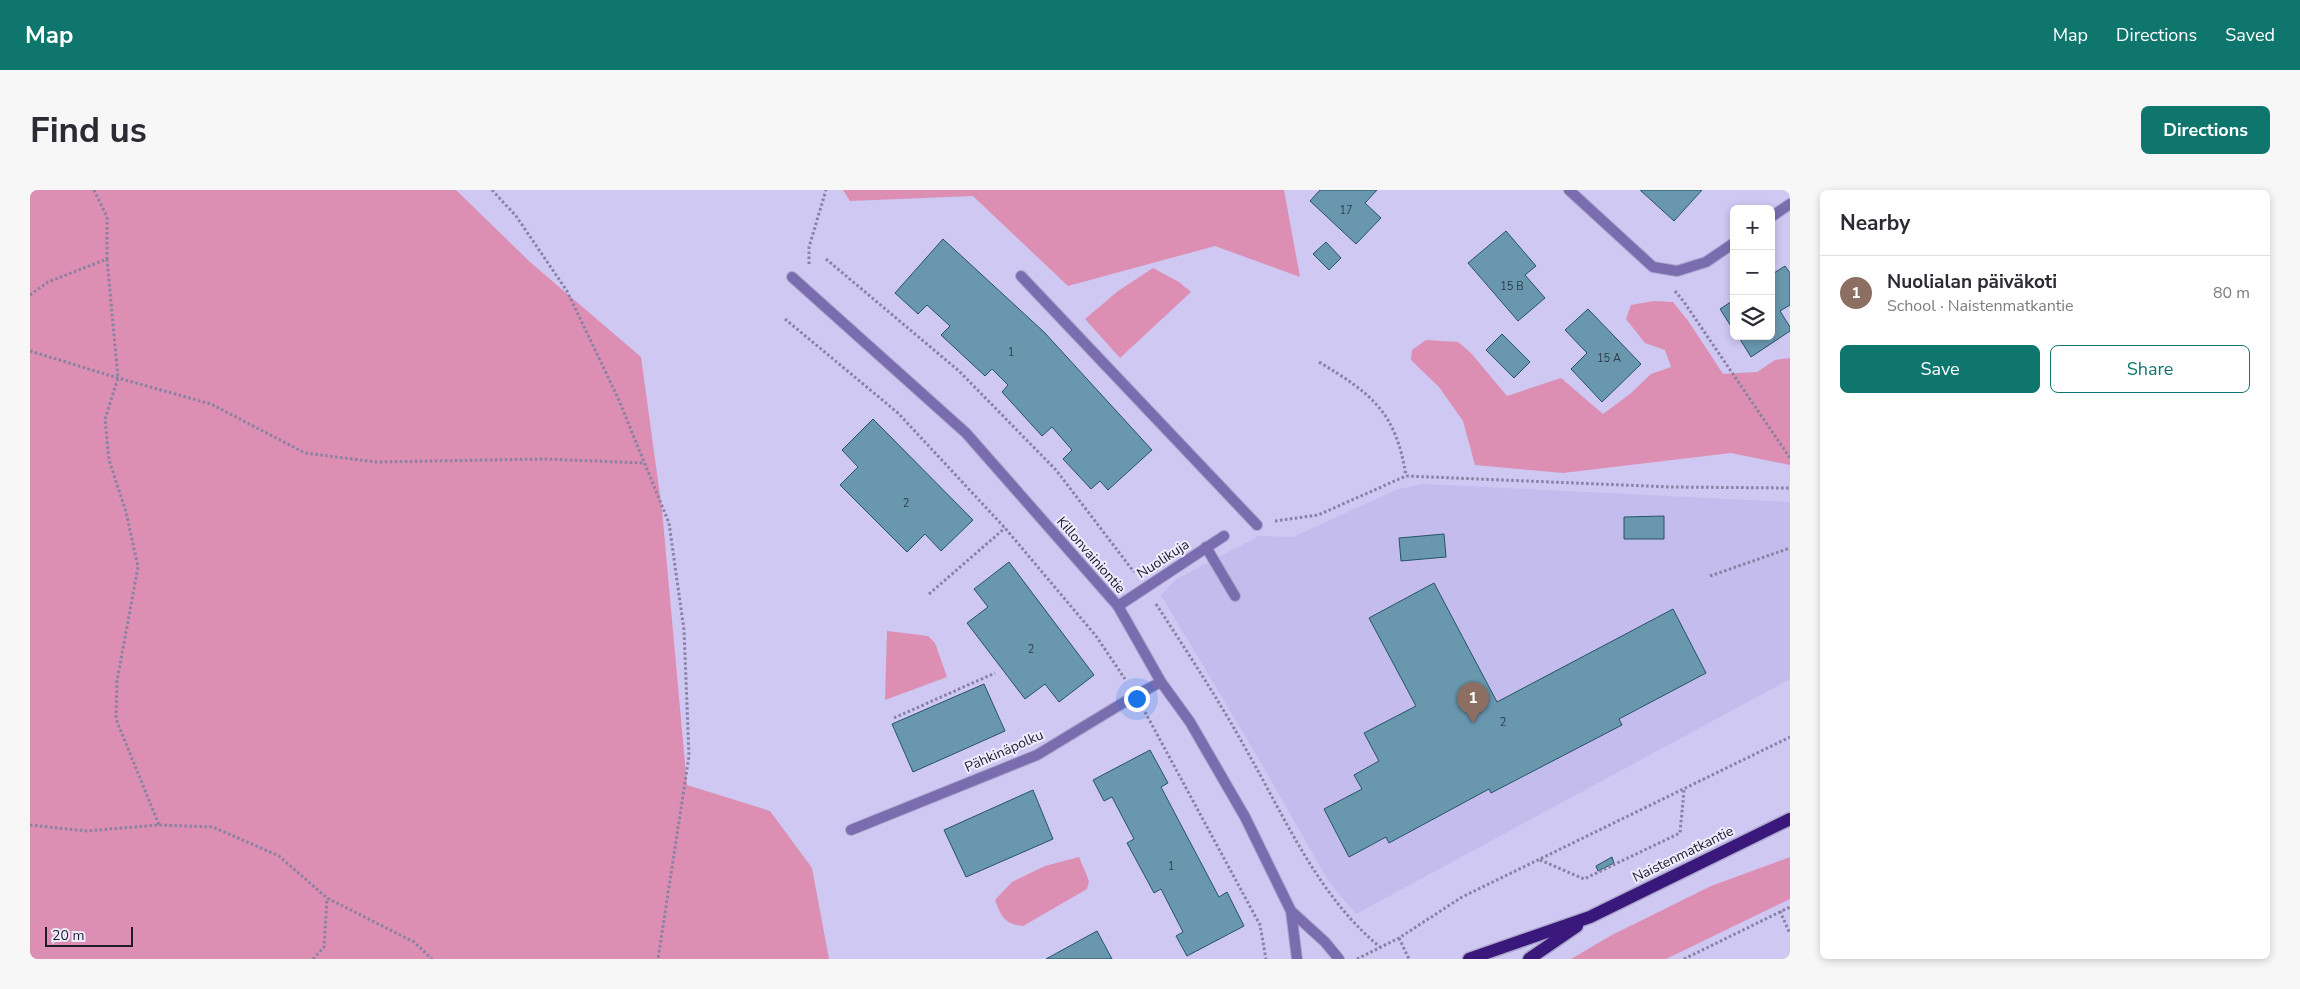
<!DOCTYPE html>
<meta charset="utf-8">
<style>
body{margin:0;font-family:"Nunito Sans",sans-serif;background:#f7f7f7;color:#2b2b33}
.controls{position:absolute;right:15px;top:15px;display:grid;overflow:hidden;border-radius:8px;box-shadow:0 2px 8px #0003}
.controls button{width:45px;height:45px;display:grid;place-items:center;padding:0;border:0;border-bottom:1px solid #e1e1e2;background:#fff;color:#2b2b33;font:25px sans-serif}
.scale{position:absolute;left:15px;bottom:12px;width:88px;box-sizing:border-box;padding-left:5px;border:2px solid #1f1c2c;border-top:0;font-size:14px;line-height:18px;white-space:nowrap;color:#1f1c2c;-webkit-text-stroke:4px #eeecfe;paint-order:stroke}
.you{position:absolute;left:1106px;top:508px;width:18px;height:18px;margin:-12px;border:4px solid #fff;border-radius:50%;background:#1a73e8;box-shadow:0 0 0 8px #1a73e833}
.badge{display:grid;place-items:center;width:32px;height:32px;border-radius:50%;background:#0f766e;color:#fff;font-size:16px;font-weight:700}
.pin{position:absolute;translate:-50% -41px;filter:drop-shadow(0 1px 2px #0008)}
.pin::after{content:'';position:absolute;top:26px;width:18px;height:15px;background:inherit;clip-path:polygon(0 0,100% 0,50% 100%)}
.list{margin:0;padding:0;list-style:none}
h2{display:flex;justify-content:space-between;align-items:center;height:65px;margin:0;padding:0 20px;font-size:21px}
h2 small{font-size:16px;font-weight:400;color:#7c7c81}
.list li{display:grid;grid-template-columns:32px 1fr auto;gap:15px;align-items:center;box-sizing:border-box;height:75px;padding:0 20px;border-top:1px solid #e1e1e2}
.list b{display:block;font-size:19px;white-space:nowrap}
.list p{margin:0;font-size:16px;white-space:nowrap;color:#7c7c81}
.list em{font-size:16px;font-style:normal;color:#7c7c81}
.actions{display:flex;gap:10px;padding:15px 20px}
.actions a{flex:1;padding:11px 0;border:1px solid #0f766e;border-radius:8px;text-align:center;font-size:18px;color:#0f766e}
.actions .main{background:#0f766e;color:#fff}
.icon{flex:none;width:28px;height:28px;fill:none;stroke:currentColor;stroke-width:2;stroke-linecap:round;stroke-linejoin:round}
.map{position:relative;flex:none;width:1760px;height:769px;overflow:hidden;border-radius:8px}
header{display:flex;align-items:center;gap:30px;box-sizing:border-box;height:70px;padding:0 25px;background:#0f766e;color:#fff}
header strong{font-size:24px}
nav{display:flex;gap:28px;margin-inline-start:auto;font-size:18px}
.intro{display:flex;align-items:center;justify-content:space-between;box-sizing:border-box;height:120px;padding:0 30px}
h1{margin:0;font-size:35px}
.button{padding:12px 22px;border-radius:8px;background:#0f766e;color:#fff;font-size:18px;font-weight:700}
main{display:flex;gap:30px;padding:0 30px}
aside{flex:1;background:#fff;border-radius:8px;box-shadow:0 2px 8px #0003}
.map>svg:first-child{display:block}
.built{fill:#c3bced}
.green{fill:#dd8fb3}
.building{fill:#6997ae;stroke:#265368}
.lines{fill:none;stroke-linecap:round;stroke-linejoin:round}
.service-casing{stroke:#aba6cb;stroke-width:12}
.minor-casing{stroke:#aba6cb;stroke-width:12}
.tertiary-casing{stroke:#aba6cb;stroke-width:12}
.primary-casing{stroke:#aba6cb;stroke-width:15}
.path{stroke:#8782a2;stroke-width:3;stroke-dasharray:2.5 2.5;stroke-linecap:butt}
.service{stroke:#796db0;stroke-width:10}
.minor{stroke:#796db0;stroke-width:10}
.tertiary{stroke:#796db0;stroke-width:10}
.primary{stroke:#3a187b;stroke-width:12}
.labels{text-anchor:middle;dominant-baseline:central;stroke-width:4;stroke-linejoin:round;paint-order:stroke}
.number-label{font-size:11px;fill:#323b4c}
.street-label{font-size:14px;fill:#1f1c2c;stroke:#eeecfe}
</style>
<header>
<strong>Map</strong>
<nav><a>Map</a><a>Directions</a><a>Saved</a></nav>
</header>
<div class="intro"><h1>Find us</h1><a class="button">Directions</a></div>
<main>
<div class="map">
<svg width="1760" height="769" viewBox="0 0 1760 769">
<rect width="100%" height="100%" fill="#cec8f3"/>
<path class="built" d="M 1391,294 L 1760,312 L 1760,489 L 1326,724 L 1299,692 L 1234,578 L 1131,405 L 1145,390 L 1229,346 L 1263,347 L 1366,300 Z"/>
<path class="green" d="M 0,0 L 426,0 L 500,72 L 611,167 L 632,320 L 657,595 L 740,621 L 782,678 L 799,769 L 0,769 Z
M 813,0 L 1254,0 L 1270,87 L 1185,56 L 1038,96 L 943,6 L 820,11 Z
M 1123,78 L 1149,92 L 1161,102 L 1090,168 L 1055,129 L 1088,101 Z
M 1624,111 L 1643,112 L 1659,132 L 1693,184 L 1727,182 L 1745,170 L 1760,168 L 1760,275 L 1701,263 L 1533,283 L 1445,275 L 1433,231 L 1409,197 L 1381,170 L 1382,160 L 1396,150 L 1428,152 L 1441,163 L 1477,206 L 1531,188 L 1573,224 L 1600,204 L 1621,184 L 1641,177 L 1635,160 L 1615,153 L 1596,129 L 1601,115 Z
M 857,441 L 898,446 L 905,453 L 917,487 L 855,510 Z
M 1049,667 L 1059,691 L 1057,699 L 993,736 C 974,734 971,726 965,710 L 982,692 L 1015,676 Z
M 1760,667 L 1760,709 L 1636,769 L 1541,769 L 1582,745 L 1681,696 Z"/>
<path class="building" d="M 1290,0 L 1347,0 L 1335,13 L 1351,28 L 1326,54 L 1280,11 Z
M 1610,0 L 1672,0 L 1644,31 Z
M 1476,41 L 1506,76 L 1495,85 L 1515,108 L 1488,131 L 1438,73 Z
M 913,49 L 1014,142 L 1122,260 L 1078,300 L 1070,291 L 1061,299 L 1033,269 L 1042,260 L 1022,237 L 1012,246 L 972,202 L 978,195 L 962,179 L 955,186 L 911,145 L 920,136 L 897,115 L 888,124 L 865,103 Z
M 1296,52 L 1311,68 L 1299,80 L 1283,64 Z
M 1755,76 L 1760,83 L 1760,115 L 1750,121 L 1760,137 L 1760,141 L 1721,167 L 1708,146 L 1741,146 L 1741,85 Z
M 1704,110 L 1704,141 L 1690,119 Z
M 1558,119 L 1611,174 L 1572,212 L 1541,179 L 1557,163 L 1535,140 Z
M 1472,144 L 1500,172 L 1484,188 L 1456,160 Z
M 843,229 L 943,330 L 911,361 L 895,344 L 877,362 L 810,295 L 828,277 L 812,260 Z
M 1634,326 L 1634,349 L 1594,349 L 1594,327 Z
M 1414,344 L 1416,367 L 1371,371 L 1369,348 Z
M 979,372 L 1064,485 L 1029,512 L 1015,494 L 995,509 L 937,433 L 958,417 L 944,399 Z
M 1404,393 L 1467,512 L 1643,419 L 1676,483 L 1589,529 L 1592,535 L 1461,603 L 1459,599 L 1359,653 L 1356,647 L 1319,667 L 1294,619 L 1332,599 L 1324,585 L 1349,571 L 1334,543 L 1386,516 L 1339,428 Z
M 954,494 L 975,541 L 883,582 L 862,534 Z
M 1120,560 L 1138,593 L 1131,597 L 1189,707 L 1197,702 L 1214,736 L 1157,766 L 1146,746 L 1153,742 L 1131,699 L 1124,703 L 1097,653 L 1104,649 L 1082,607 L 1074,611 L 1063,590 Z
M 1003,600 L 1023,649 L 936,687 L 914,640 Z
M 1582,667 L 1584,673 L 1568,681 L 1566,676 Z
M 1067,741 L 1082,769 L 1016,769 Z"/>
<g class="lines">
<g class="service-casing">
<path id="service" d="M 991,86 L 1227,335
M 1176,357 L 1205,406"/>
</g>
<g class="minor-casing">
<path id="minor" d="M 1539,0 L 1623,77 L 1647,81 L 1676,72 L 1704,53
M 1741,27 L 1760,14
M 1088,416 L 1194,346
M 821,640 L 1007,565 L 1106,505 L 1131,492"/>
</g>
<g class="tertiary-casing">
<path id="tertiary" d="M 762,87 L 936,243 L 1088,416 L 1131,492 L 1160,532 L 1215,627 L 1261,721 L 1267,769
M 1261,721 L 1295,752 L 1309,769"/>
</g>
<g class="primary-casing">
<path id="primary" d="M 1439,769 L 1560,727 L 1760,629
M 1499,769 L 1547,736"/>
</g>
<path class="path" d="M 462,0 L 486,26 L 537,101 L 588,208 L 639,333 L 654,440 L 659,566 L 628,769
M 77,69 L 88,188 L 75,229 L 79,270 L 96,322 L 108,377 L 87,491 L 86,529 L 129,635
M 796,69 L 929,181 L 1026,280 L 1104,382
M 779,74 L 779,57 L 796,0
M 1645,101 L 1654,112 L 1760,268
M 0,105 L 18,92 L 77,69 L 77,27 L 64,0
M 755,129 L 868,223 L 975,338 L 1066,446 L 1095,489
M 0,161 L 88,188 L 181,214 L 275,263 L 346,272 L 516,269 L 613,273
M 1289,172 C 1342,204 1366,222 1376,286
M 1245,331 L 1288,325 L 1376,286 L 1641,297 L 1760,298
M 1680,386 L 1760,358
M 899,404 L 975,338
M 1126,414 C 1158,463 1190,512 1218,563 C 1256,630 1289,707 1350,757
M 1115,522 L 1230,735 L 1236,769
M 864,528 L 965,483
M 0,635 L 56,641 L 129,635 L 183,637 L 249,666 L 297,708 L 384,752 L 402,769
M 1510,670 L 1554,689 L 1650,643 L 1654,600
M 1750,721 L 1760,744
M 1369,748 L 1379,769
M 283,769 L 294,757 L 297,708
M 1327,769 L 1369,748 L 1432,707 L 1760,547
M 1654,769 L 1760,717"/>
<use href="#service" class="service"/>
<use href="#minor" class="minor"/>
<use href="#tertiary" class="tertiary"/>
<use href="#primary" class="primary"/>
</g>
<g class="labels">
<g class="number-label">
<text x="1316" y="20">17</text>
<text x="1482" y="96">15 B</text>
<text x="981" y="162">1</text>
<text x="1579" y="168">15 A</text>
<text x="876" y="313">2</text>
<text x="1001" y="459">2</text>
<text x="1473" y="532">2</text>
<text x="1141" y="676">1</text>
</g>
<g class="street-label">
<text transform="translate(1061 365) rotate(49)">Killonvainiontie</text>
<text transform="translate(1133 369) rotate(-33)">Nuolikuja</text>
<text transform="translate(974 561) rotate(-24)">Pähkinäpolku</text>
<text transform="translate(1653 664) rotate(-26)">Naistenmatkantie</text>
</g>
</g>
</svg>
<div class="controls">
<button>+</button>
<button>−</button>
<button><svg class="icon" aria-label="layers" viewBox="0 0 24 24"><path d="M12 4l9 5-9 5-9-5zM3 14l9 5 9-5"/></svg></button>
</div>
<div class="scale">20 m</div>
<div class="you"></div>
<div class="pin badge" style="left:1443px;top:533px;background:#8d6e63">1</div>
</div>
<aside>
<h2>Nearby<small></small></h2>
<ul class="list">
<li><span class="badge" style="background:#8d6e63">1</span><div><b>Nuolialan päiväkoti</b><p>School · Naistenmatkantie</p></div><em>80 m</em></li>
</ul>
<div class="actions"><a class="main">Save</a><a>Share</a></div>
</aside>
</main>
